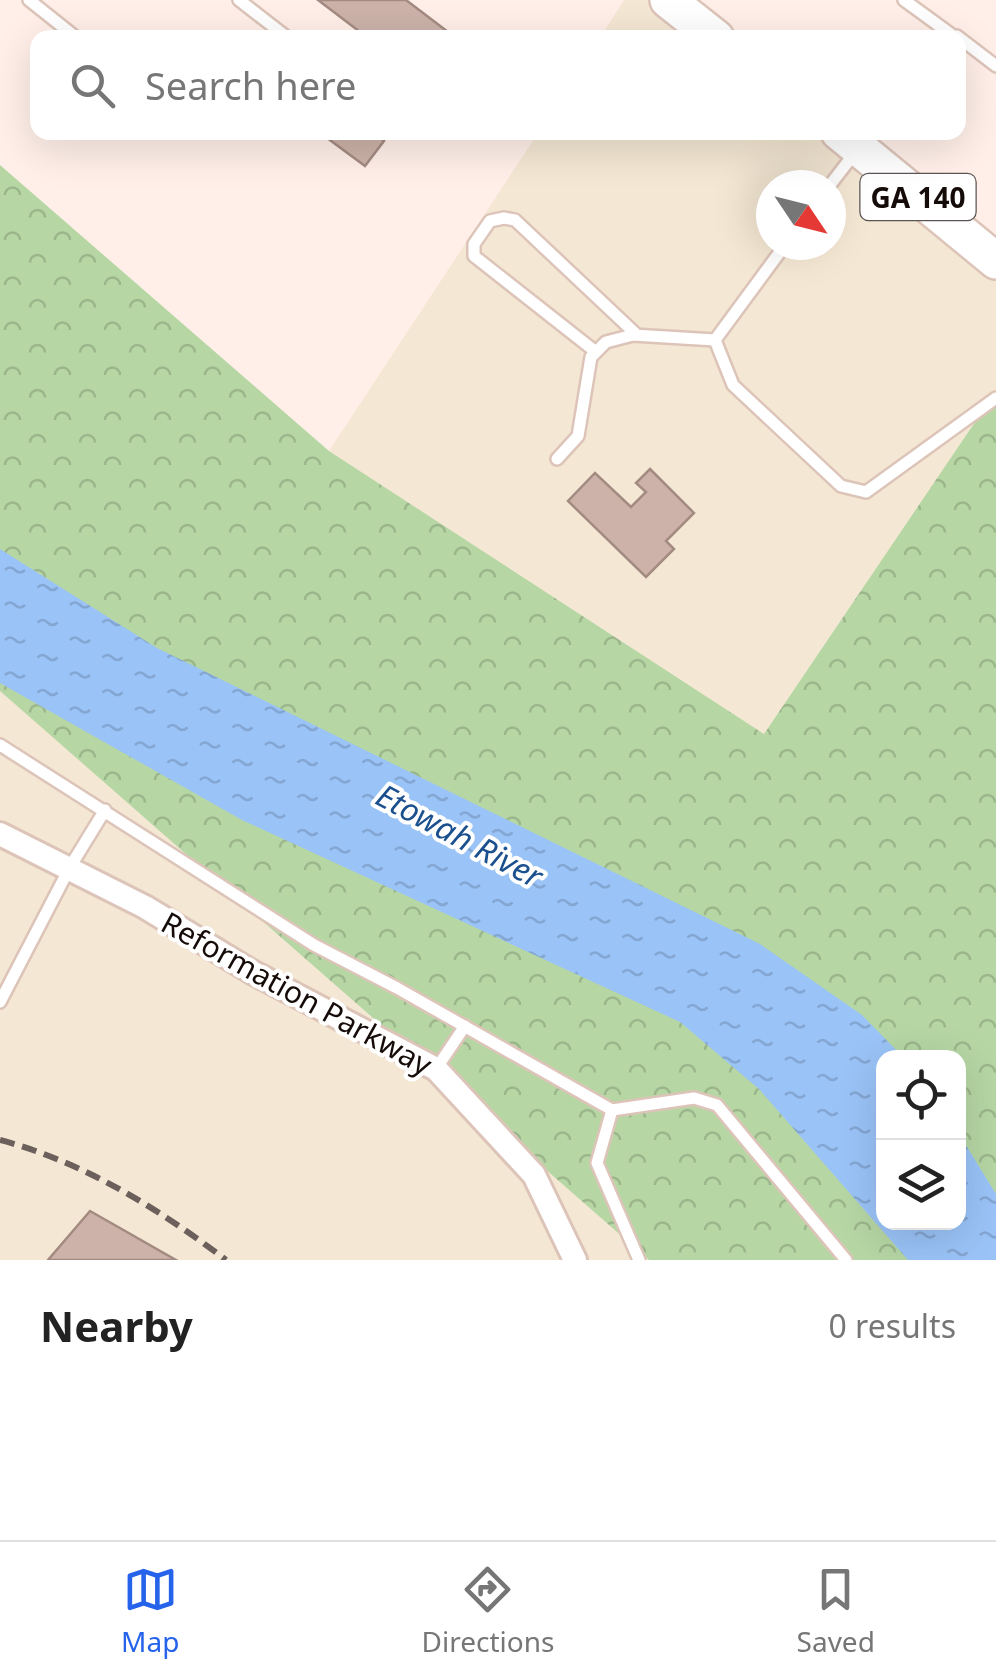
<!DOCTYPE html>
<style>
body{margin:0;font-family:"Noto Sans",sans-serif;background:#f6f6f6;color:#222}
.controls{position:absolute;right:30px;bottom:30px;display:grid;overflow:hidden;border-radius:20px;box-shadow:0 10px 40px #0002}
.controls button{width:90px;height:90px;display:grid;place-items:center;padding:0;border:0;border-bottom:2px solid #e0e0e0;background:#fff;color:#222;font:50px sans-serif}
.compass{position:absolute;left:756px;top:170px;width:90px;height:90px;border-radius:50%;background:#fff;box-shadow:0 10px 40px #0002;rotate:125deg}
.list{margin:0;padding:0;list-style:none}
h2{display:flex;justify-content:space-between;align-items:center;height:130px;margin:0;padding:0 40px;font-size:42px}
h2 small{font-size:32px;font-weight:400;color:#767676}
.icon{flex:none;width:55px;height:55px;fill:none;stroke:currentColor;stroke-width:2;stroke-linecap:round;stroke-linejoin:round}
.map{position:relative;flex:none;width:996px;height:1260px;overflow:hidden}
.search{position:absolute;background:#fff;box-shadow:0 10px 40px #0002;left:30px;right:30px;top:30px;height:110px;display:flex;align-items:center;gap:25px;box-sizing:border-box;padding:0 35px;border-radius:20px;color:#767676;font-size:38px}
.sheet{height:280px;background:#fff}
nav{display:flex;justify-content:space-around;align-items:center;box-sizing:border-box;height:140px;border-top:2px solid #e0e0e0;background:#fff;font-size:28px;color:#767676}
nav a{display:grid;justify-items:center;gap:5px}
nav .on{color:#2563eb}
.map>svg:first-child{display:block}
.commercial{fill:#f4e7d3;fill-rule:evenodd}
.forest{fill:url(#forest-crowns);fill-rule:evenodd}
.water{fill:url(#water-ripples)}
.building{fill:#ccb2a9;stroke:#a48b82;stroke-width:2.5}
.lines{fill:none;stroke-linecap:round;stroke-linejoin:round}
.lane-casing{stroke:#ddc4b9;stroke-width:16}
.street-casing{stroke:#ddc4b9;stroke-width:28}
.primary-casing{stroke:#ddc4b9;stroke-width:40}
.lane{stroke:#fff;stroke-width:11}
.street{stroke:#fff;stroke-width:22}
.primary{stroke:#fff;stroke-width:35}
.rail{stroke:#6c605c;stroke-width:6;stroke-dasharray:15 8;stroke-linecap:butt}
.labels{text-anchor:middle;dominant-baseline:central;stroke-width:8;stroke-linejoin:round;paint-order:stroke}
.shield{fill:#fff;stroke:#5b5553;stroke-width:2.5}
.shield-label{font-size:28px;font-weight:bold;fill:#150c09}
.street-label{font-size:30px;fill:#150c09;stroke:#fff}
.water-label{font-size:32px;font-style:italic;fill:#1a508d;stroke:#fff}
</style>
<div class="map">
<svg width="996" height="1260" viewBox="0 0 996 1260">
<defs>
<pattern id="forest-crowns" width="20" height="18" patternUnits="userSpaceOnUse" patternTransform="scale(2.5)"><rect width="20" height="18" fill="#b6d6a4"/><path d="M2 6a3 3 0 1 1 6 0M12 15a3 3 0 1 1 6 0" fill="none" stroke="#9cb68c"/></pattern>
<pattern id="water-ripples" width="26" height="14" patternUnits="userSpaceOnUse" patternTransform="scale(2.5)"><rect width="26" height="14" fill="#9ac3f7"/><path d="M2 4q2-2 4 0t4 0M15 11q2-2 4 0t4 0" fill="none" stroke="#84a6d2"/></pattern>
</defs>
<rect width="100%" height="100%" fill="#ffefe8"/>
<path class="commercial" d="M 624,0 L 665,0 L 712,38 L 600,38 Z
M 538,133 L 837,133 L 996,266 L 996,391 L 764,734 L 329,451 ZM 771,185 L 831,185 L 831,245 L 771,245 Z
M 0,691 L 649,1260 L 0,1260 Z"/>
<path class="forest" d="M 0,165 L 329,451 L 764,734 L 996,391 L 996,1260 L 649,1260 L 0,691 ZM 884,1058 L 958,1058 L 958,1222 L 884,1222 Z"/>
<path class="water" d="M 0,549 L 157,648 L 760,944 L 862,1015 L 903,1057 L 884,1058 L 884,1222 L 958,1222 L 959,1134 L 996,1194 L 996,1260 L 908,1260 L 759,1089 L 680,1022 L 242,820 L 0,683 Z"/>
<path class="building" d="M 318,0 L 406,0 L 456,38 L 368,38 Z
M 319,132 L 373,132 L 384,141 L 365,166 Z
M 650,469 L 694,513 L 666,541 L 674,549 L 646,577 L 568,501 L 595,473 L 631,507 L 646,492 L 636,483 Z
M 90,1211 L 176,1260 L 48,1260 Z"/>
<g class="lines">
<g class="lane-casing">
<path id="lane" d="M 29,0 L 73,35
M 239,0 L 288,38
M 904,0 L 956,38
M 957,36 L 996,66
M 830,185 L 871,132
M 715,340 L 785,245
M 596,352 L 474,256 L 474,244 L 490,221 L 504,218 L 515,220 L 637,335
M 557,459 L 578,436 L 591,357 L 606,342 L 633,335 L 715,340 L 733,385 L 841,486 L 866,492 L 996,398
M 0,745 L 314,945 L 397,988 L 612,1110 L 597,1163 L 639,1260
M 0,1002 L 70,867 L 105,810
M 436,1069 L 465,1026
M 612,1110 L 694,1098 L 717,1105 L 846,1260"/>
</g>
<g class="street-casing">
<path id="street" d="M 0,834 L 145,907 L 252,972 L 436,1069 L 534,1175 L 575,1260"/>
</g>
<g class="primary-casing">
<path id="primary" d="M 668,0 L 716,38
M 839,132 L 996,261"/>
</g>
<use href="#lane" class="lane"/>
<use href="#street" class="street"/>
<use href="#primary" class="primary"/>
<path class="rail" d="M 0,1140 C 83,1162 158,1208 226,1260"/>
</g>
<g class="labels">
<rect class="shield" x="860.5" y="174" width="115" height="46" rx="8"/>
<g class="shield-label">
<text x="918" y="197">GA 140</text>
</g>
<g class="street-label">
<text transform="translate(297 993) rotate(29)">Reformation Parkway</text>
</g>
<g class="water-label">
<text transform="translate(460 835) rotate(28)">Etowah River</text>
</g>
</g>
</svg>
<div class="controls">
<button><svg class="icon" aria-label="locate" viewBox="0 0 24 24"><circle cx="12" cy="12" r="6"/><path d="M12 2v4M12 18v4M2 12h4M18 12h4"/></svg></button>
<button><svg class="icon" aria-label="layers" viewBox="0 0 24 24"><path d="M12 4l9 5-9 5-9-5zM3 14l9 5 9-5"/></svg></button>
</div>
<svg class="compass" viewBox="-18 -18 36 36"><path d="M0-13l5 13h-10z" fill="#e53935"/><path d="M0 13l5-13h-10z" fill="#767676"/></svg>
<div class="search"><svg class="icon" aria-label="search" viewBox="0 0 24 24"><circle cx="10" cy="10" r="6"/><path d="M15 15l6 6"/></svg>Search here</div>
</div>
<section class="sheet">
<h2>Nearby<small>0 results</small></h2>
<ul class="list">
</ul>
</section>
<nav>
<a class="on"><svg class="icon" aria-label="map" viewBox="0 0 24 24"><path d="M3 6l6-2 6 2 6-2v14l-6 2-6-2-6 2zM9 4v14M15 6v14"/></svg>Map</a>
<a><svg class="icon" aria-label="directions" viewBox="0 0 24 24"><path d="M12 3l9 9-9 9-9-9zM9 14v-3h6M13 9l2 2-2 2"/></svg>Directions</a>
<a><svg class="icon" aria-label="saved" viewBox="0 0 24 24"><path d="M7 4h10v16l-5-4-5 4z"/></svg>Saved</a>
</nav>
